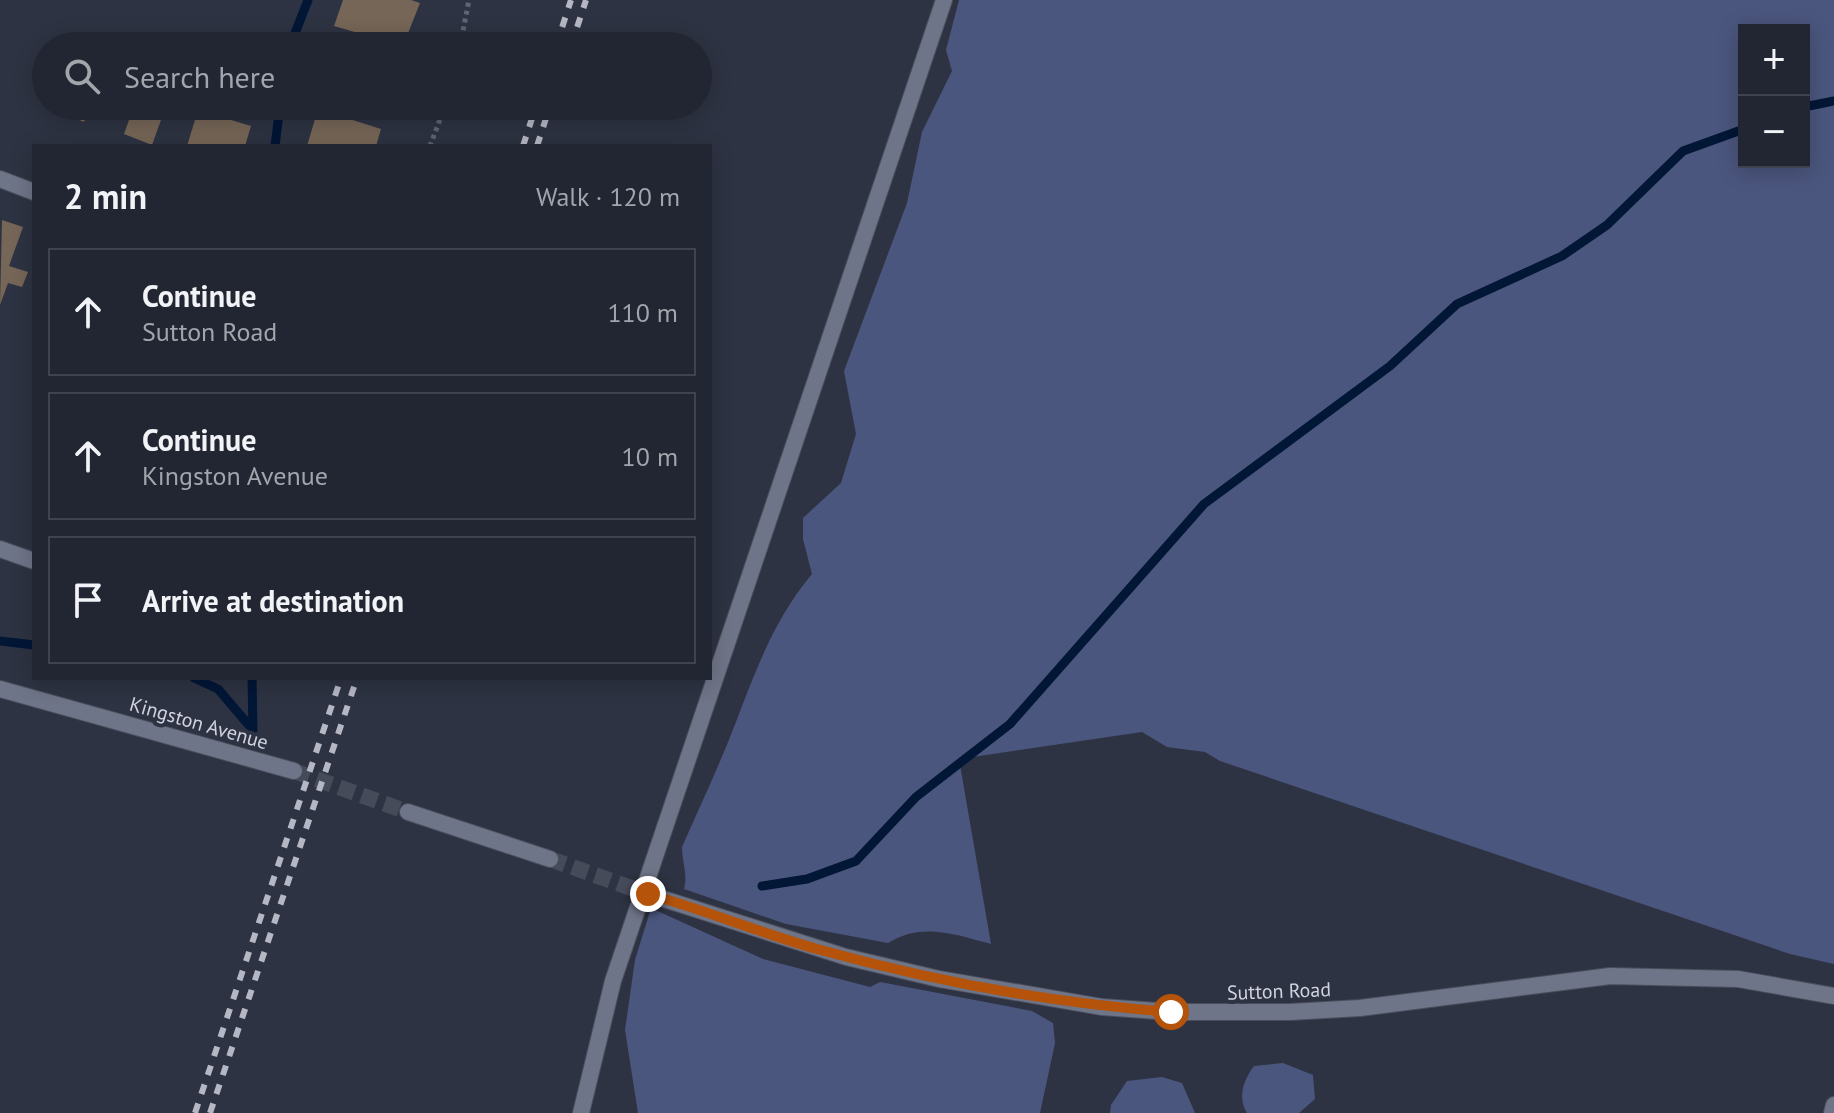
<!DOCTYPE html>
<meta charset="utf-8">
<style>
body{margin:0;font-family:"PT Sans",sans-serif;background:#2e323e;color:#f1f3f6}
.controls{position:absolute;right:24px;top:24px;display:grid;overflow:hidden;border-radius:0px;box-shadow:0 4px 20px #0003}
.controls button{width:72px;height:72px;display:grid;place-items:center;padding:0;border:0;border-bottom:2px solid #3f434d;background:#222632;color:#f1f3f6;font:40px sans-serif}
.stop{position:absolute;width:24px;height:24px;margin:-18px;border:6px solid #b45309;border-radius:50%;background:#fff}
.stop.end{background:#b45309;border-color:#fff;box-shadow:0 2px 8px #0008}
.list{margin:0;padding:0;list-style:none}
h2{display:flex;justify-content:space-between;align-items:center;height:104px;margin:0;padding:0 32px;font-size:34px}
h2 small{font-size:26px;font-weight:400;color:#a2a5ac}
.list li{display:grid;grid-template-columns:52px 1fr auto;gap:24px;align-items:center;box-sizing:border-box;height:128px;margin:0 16px 16px;padding:0 16px;border:2px solid #3f434d;border-radius:0px}
.list b{display:block;font-size:30px;white-space:nowrap}
.list p{margin:0;font-size:26px;white-space:nowrap;color:#a2a5ac}
.list em{font-size:26px;font-style:normal;color:#a2a5ac}
.icon{flex:none;width:44px;height:44px;fill:none;stroke:currentColor;stroke-width:2;stroke-linecap:round;stroke-linejoin:round}
.map{position:relative;flex:none;width:1834px;height:1113px;overflow:hidden}
.search{position:absolute;background:#222632;box-shadow:0 4px 20px #0003;left:32px;top:32px;width:680px;height:88px;display:flex;align-items:center;gap:20px;box-sizing:border-box;padding:0 28px;border-radius:44px;color:#a2a5ac;font-size:30px}
.panel{position:absolute;background:#222632;box-shadow:0 4px 20px #0003;left:32px;top:144px;width:680px;height:536px;border-radius:0px}
.map>svg:first-child{display:block}
.green{fill:#4b567e;fill-rule:evenodd}
.lines{fill:none;stroke-linecap:round;stroke-linejoin:round}
.stream{stroke:#021636;stroke-width:9}
.building{fill:#766657}
.tertiary-tunnel{stroke:#464b5a;stroke-width:16;stroke-dasharray:16 8;stroke-linecap:butt}
.service-casing{stroke:#4a4e5c;stroke-width:18}
.minor-casing{stroke:#4a4e5c;stroke-width:18}
.tertiary-casing{stroke:#4a4e5c;stroke-width:18}
.path{stroke:#606473;stroke-width:5;stroke-dasharray:4 4;stroke-linecap:butt}
.service{stroke:#6f7588;stroke-width:16}
.minor{stroke:#6f7588;stroke-width:16}
.tertiary{stroke:#6f7588;stroke-width:16}
.rail{stroke:#b5b8c4;stroke-width:6;stroke-dasharray:10 10;stroke-linecap:butt}
.route{stroke:#b45309;stroke-width:10}
.labels{text-anchor:middle;dominant-baseline:central;stroke-width:8;stroke-linejoin:round;paint-order:stroke}
.street-label{font-size:20px;fill:#d1d4df;stroke:#2e3343}
</style>
<div class="map">
<svg width="1834" height="1113" viewBox="0 0 1834 1113">
<rect width="100%" height="100%" fill="#2e3343"/>
<path class="green" d="M 959,0 L 1834,0 L 1834,964 L 1790,954 L 1220,761 L 1205,752 L 1167,747 L 1142,732 L 959,759 L 991,944 C 955,934 921,922 888,943 L 786,924 L 684,889 C 688,873 682,863 682,847 C 700,806 720,764 736,722 C 756,669 775,618 812,574 L 803,539 L 803,518 L 841,483 L 856,434 L 844,371 L 907,203 L 922,132 L 952,71 L 946,50 ZM 1744,30 L 1804,30 L 1804,162 L 1744,162 Z
M 651,908 L 763,959 L 870,987 L 880,982 L 1032,1011 L 1053,1023 L 1055,1043 L 1040,1113 L 638,1113 L 625,1030 L 635,960 Z
M 1283,1063 L 1313,1075 L 1315,1099 L 1299,1113 L 1247,1113 C 1237,1097 1244,1079 1254,1066 Z
M 1162,1077 L 1182,1083 L 1195,1113 L 1110,1113 L 1111,1105 L 1127,1081 Z"/>
<g class="lines">
<path class="stream" d="M 290,46 L 308,0
M 1804,107 L 1834,101
M 275,146 L 280,106
M 0,641 L 34,645
M 194,678 L 218,689 L 253,730
M 252,678 L 253,730
M 762,886 L 807,879 L 856,861 L 916,797 L 1010,724 L 1204,504 L 1390,366 L 1457,304 L 1562,256 L 1607,225 L 1683,151 L 1744,129"/>
</g>
<path class="building" d="M 343,0 L 411,0 L 420,3 L 403,46 L 334,26 Z
M 56,106 L 90,106 L 84,122 L 54,110 Z
M 134,106 L 166,106 L 152,145 L 124,134 Z
M 318,109 L 381,129 L 376,146 L 307,146 Z
M 198,110 L 251,126 L 245,146 L 187,146 Z
M 2,220 L 23,227 L 9,266 L 28,272 L 22,287 L 8,283 L 0,305 Z"/>
<g class="lines">
<path class="tertiary-tunnel" d="M 294,771 L 408,812
M 550,859 L 648,894"/>
<g class="service-casing">
<path id="service" d="M 581,1113 L 613,981 L 944,0"/>
</g>
<g class="minor-casing">
<path id="minor" d="M 0,179 L 34,192
M 0,549 L 34,561
M 1832,1113 L 1834,1105"/>
</g>
<g class="tertiary-casing">
<path id="tertiary" d="M 0,689 L 294,771
M 408,812 L 550,859
M 648,894 L 846,957 L 939,979 L 1102,1007 L 1171,1012 L 1290,1012 L 1360,1008 L 1610,976 L 1738,979 L 1834,996"/>
</g>
<path class="path" d="M 460,46 L 469,0
M 430,146 L 445,106"/>
<use href="#service" class="service"/>
<use href="#minor" class="minor"/>
<use href="#tertiary" class="tertiary"/>
<path class="rail" d="M 556,46 L 571,0
M 571,46 L 586,0
M 523,146 L 536,106
M 537,146 L 550,106
M 195,1113 L 341,678
M 210,1113 L 357,678"/>
</g>
<g class="lines">
<path class="route" d="M 648,894 C 705,910 760,933 817,949 C 932,981 1051,1003 1171,1012"/>
</g>
<g class="labels">
<g class="street-label">
<text transform="translate(199 723) rotate(16)">Kingston Avenue</text>
<text transform="translate(1279 991) rotate(-2)">Sutton Road</text>
</g>
</g>
</svg>
<div class="controls">
<button>+</button>
<button>−</button>
</div>
<div class="stop" style="left:1171px;top:1012px"></div>
<div class="stop end" style="left:648px;top:894px"></div>
<div class="search"><svg class="icon" aria-label="search" viewBox="0 0 24 24"><circle cx="10" cy="10" r="6"/><path d="M15 15l6 6"/></svg>Search here</div>
<section class="panel">
<h2>2 min<small>Walk · 120 m</small></h2>
<ul class="list">
<li><svg class="icon" aria-label="ahead" viewBox="0 0 24 24"><path d="M12 20V5M6 11l6-6 6 6"/></svg><div><b>Continue</b><p>Sutton Road</p></div><em>110 m</em></li>
<li><svg class="icon" aria-label="ahead" viewBox="0 0 24 24"><path d="M12 20V5M6 11l6-6 6 6"/></svg><div><b>Continue</b><p>Kingston Avenue</p></div><em>10 m</em></li>
<li><svg class="icon" aria-label="arrive" viewBox="0 0 24 24"><path d="M6 21V4h12l-3 4 3 4H6"/></svg><div><b>Arrive at destination</b></div></li>
</ul>
</section>
</div>
